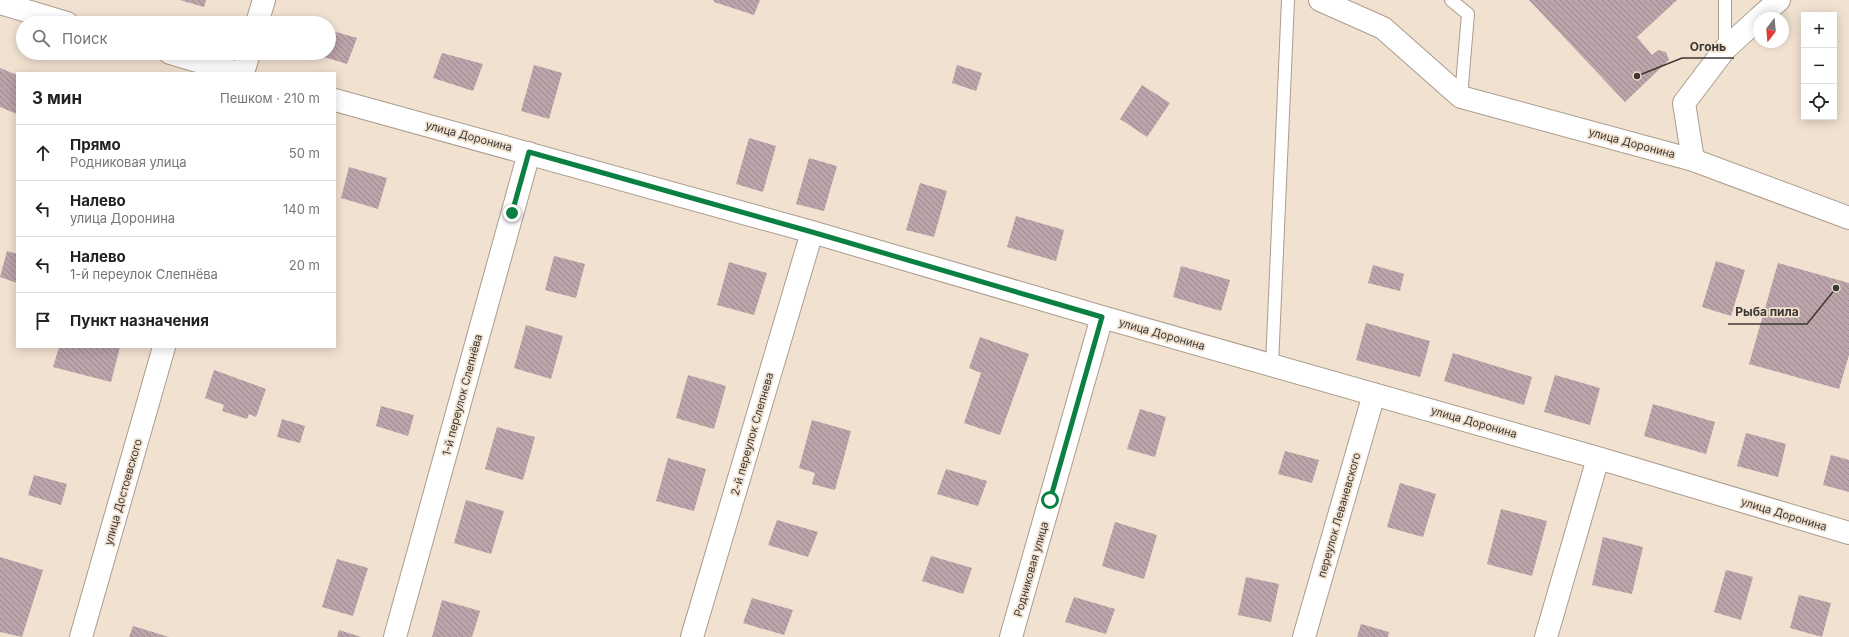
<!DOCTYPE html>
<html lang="ru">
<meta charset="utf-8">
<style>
body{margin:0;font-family:Inter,sans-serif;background:#f2f2f2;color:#222}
.controls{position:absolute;right:12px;top:12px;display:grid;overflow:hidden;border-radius:0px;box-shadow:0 2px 10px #0003}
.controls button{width:36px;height:36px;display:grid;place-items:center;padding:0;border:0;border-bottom:1px solid #e0e0e0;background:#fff;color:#222;font:20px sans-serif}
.compass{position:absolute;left:1753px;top:12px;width:36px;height:36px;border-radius:50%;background:#fff;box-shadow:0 2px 10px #0003;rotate:196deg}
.stop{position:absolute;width:12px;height:12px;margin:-9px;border:3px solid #0b8043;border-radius:50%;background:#fff}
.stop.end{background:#0b8043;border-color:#fff;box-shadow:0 1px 4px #0008}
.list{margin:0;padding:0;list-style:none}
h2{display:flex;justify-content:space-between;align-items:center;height:52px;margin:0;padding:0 16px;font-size:17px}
h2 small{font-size:13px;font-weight:400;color:#767676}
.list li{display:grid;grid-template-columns:26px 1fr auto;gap:12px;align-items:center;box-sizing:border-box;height:56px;padding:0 16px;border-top:1px solid #e0e0e0}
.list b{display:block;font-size:15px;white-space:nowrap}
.list p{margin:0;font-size:13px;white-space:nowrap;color:#767676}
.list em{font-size:13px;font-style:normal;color:#767676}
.icon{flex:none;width:22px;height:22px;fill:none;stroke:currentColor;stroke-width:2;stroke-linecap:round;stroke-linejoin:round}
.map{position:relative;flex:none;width:1849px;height:637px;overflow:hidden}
.search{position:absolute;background:#fff;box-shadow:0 2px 10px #0003;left:16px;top:16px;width:320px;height:44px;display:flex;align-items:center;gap:10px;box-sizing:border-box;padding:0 14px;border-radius:22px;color:#767676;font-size:15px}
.panel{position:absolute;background:#fff;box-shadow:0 2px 10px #0003;left:16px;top:72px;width:320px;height:276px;border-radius:0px}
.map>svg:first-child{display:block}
.building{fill:url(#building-back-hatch)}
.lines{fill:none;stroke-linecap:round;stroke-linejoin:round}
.lane-casing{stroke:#ab9c8d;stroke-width:14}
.street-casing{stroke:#ab9c8d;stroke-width:24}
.lane{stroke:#fff;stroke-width:12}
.street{stroke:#fff;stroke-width:22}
.route{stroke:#0b8043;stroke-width:5}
.labels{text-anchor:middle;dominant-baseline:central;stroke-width:3.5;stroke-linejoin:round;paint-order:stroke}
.street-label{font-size:11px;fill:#3e3832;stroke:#f0e1d0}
.leader{fill:none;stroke:#3e3832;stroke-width:1.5}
.callout-dot{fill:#3e3832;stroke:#f0e1d0;stroke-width:1.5}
.callout-label{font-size:12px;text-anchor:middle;font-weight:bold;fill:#3e3832;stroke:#f0e1d0;stroke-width:3.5;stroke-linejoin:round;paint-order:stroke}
</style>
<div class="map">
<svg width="1849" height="637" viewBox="0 0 1849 637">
<defs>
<pattern id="building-back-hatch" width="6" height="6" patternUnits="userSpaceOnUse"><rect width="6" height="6" fill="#bba4aa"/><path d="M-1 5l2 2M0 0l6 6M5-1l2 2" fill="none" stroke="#99878b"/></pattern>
</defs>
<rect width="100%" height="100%" fill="#f0e1d0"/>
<path class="building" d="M 180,0 L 206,0 L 204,7 Z
M 714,0 L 760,0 L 754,15 L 714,2 Z
M 1529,0 L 1677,0 L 1637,37 L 1652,55 L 1658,50 L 1666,52 L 1669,60 L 1625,102 Z
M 329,30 L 357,38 L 347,64 L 311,53 L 329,53 Z
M 442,53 L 483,64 L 473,91 L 433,78 Z
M 534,65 L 562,73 L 549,119 L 521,111 Z
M 957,65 L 982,73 L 976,91 L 952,83 Z
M 0,68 L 17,75 L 17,114 L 0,107 Z
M 1142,85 L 1170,103 L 1147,137 L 1120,119 Z
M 749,138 L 776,146 L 763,192 L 736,184 Z
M 809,158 L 837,166 L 824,211 L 796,204 Z
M 349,167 L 387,178 L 378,209 L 341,198 Z
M 920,183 L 947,191 L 934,237 L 906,230 Z
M 1016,216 L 1064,230 L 1056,261 L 1007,247 Z
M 7,251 L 17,254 L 17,283 L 0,277 Z
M 554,256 L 585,264 L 576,298 L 545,290 Z
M 1716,261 L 1745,270 L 1731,316 L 1702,307 Z
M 729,262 L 767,273 L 754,315 L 717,305 Z
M 1778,263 L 1849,283 L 1849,355 L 1839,389 L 1749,364 Z
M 1373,265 L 1404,274 L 1400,291 L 1368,283 Z
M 1181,266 L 1230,280 L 1221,311 L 1173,297 Z
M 1366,323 L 1430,341 L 1420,377 L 1356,360 Z
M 526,325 L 563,336 L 551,379 L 514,368 Z
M 980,337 L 1029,354 L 1000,435 L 964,423 L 981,373 L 969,368 Z
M 59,347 L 120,347 L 111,382 L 53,367 Z
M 1453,353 L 1532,377 L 1524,405 L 1444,381 Z
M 214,370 L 266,389 L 256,417 L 249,414 L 247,419 L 222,411 L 224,405 L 205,398 Z
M 688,375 L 726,386 L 714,429 L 676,418 Z
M 1555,375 L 1600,388 L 1590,425 L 1544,412 Z
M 1653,404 L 1715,422 L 1706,454 L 1644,436 Z
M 381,406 L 414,415 L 408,436 L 376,426 Z
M 1140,409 L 1166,417 L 1155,457 L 1127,449 Z
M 282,419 L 305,426 L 300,443 L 277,437 Z
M 812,420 L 851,431 L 835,490 L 812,484 L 815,473 L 799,468 Z
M 497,427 L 535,437 L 523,480 L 485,469 Z
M 1746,433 L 1786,444 L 1778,477 L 1737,466 Z
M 1285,451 L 1319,460 L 1312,483 L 1278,474 Z
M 1831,455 L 1849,460 L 1849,492 L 1823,485 Z
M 668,458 L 706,469 L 694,511 L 656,501 Z
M 946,469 L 987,481 L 978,506 L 937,494 Z
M 34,475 L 67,484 L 61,505 L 28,495 Z
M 1400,483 L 1436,494 L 1423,537 L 1387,527 Z
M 466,500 L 504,511 L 491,554 L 454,543 Z
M 1501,509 L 1547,521 L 1532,576 L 1487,564 Z
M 777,520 L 818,532 L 808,557 L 768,545 Z
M 1115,522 L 1157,535 L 1144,579 L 1102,566 Z
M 1603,537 L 1643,547 L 1632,594 L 1592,585 Z
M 931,556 L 972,568 L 963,594 L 922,581 Z
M 0,557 L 43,570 L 22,637 L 0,632 Z
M 337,559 L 368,568 L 353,616 L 322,607 Z
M 1726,570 L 1753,577 L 1741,620 L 1714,612 Z
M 1246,577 L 1279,584 L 1271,622 L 1238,615 Z
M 1799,595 L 1831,603 L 1822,637 L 1790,628 Z
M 1074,597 L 1115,609 L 1106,634 L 1065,622 Z
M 752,598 L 793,610 L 784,635 L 743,623 Z
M 442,600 L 480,611 L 472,637 L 432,637 Z
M 1361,624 L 1389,632 L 1388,637 L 1357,637 Z
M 133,626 L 169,637 L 129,637 Z
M 339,630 L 361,637 L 337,637 Z"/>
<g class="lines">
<g class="lane-casing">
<path id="lane" d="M 1451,0 L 1468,14 L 1461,97
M 1725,49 L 1725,0
M 1272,365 L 1288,0"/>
</g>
<g class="street-casing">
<path id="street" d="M 1320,0 L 1383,28 L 1461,97 L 1693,160 L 1849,218
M 0,3 L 67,23
M 1759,18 L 1779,0
M 257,23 L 264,0
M 170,53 L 238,73
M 243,73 L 249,53
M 335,100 L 812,232 L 1102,317 L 1598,458 L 1849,533
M 1693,160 L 1684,103 L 1725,49 L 1759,18
M 81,637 L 164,347
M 395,637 L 529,153
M 692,637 L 812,232
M 1011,637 L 1102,317
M 1304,637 L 1374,394
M 1546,637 L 1598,458"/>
</g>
<use href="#lane" class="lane"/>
<use href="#street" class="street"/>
</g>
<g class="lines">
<path class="route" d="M 512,213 L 529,152 L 812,232 L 1102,317 L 1050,500"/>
</g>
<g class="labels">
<g class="street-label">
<text transform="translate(469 136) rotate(15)">улица Доронина</text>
<text transform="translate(1632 143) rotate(15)">улица Доронина</text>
<text transform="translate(1162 334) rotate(16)">улица Доронина</text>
<text transform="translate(462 395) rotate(-75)">1-й переулок Слепнёва</text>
<text transform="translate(1474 422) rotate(16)">улица Доронина</text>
<text transform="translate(752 434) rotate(-74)">2-й переулок Слепнева</text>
<text transform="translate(123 492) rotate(-74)">улица Достоевского</text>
<text transform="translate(1784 514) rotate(17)">улица Доронина</text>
<text transform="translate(1339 515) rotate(-74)">переулок Леваневского</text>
<text transform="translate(1031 569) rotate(-74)">Родниковая улица</text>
</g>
</g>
<path class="leader" d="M1637 76L1682 58H1734M1836 288L1807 324H1728"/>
<g class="callout-dot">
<circle cx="1637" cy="76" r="4"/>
<circle cx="1836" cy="288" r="4"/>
</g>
<g class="callout-label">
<text x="1708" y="51">Огонь</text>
<text x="1767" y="316">Рыба пила</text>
</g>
</svg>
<div class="controls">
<button>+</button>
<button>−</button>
<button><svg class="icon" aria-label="locate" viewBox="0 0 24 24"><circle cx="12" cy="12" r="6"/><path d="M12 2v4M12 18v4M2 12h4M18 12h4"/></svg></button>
</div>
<svg class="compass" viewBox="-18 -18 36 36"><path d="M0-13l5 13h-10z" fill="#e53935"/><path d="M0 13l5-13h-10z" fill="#767676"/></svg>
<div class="stop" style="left:1050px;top:500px"></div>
<div class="stop end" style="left:512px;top:213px"></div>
<div class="search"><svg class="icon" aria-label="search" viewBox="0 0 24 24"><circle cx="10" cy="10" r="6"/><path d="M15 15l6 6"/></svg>Поиск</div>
<section class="panel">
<h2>3 мин<small>Пешком · 210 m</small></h2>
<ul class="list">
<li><svg class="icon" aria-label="ahead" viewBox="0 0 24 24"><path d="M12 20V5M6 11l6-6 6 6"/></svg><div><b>Прямо</b><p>Родниковая улица</p></div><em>50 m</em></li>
<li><svg class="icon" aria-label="left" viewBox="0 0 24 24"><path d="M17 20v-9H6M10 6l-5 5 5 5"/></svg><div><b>Налево</b><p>улица Доронина</p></div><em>140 m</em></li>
<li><svg class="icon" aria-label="left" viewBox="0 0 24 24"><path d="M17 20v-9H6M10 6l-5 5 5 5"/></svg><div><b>Налево</b><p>1-й переулок Слепнёва</p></div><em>20 m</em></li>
<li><svg class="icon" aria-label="arrive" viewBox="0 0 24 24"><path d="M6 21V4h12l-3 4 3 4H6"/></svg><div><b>Пункт назначения</b></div></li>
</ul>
</section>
</div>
